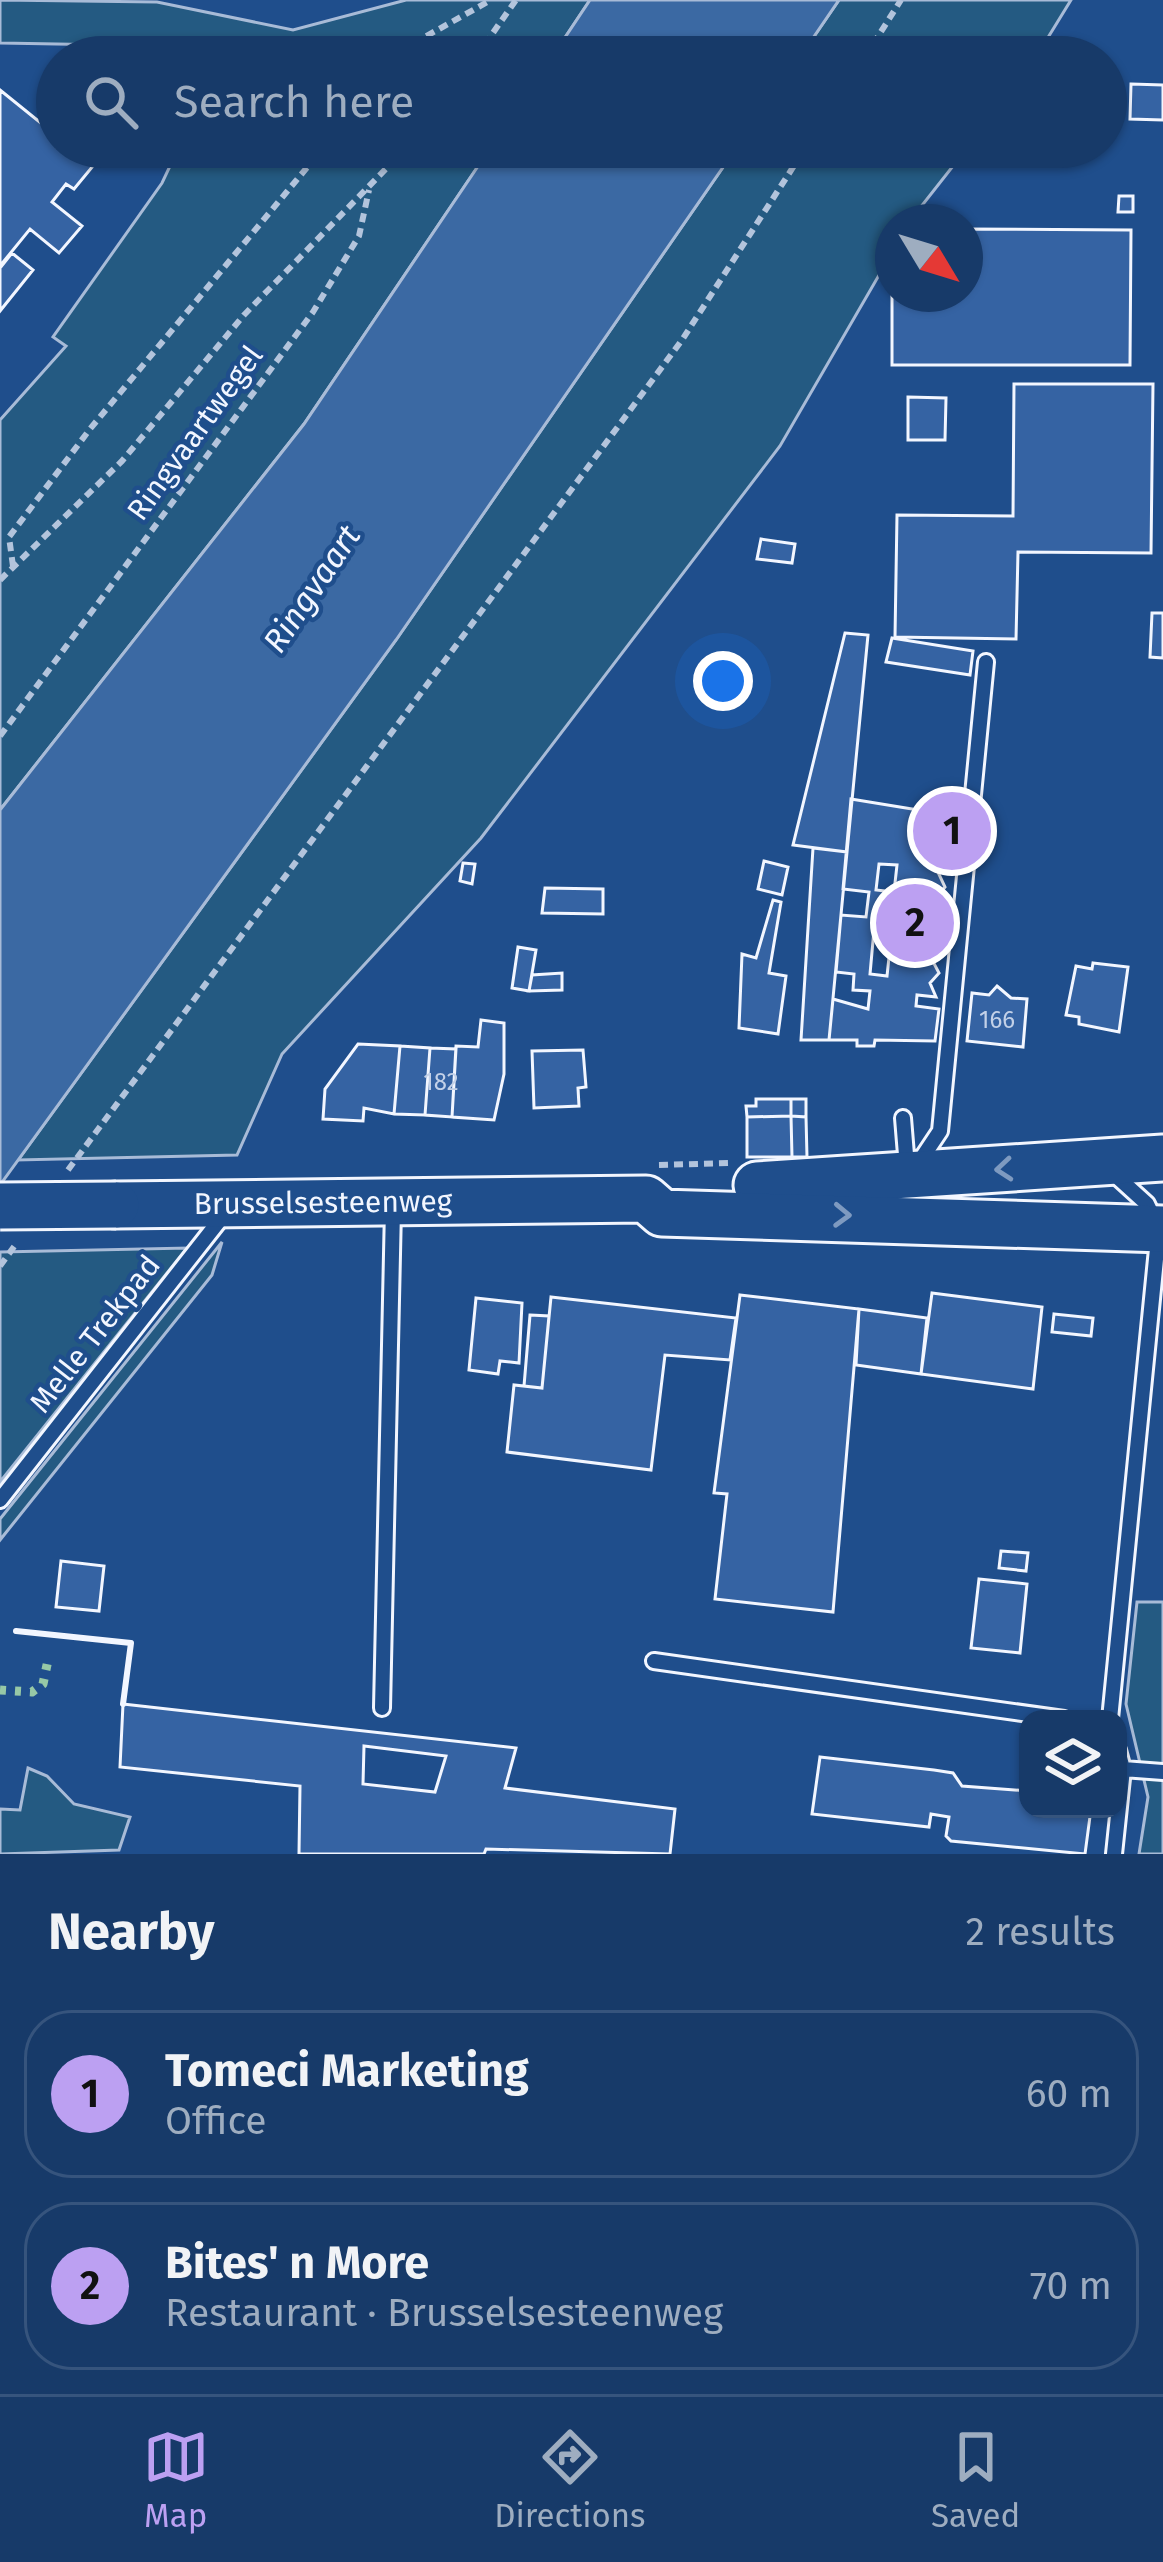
<!DOCTYPE html>
<meta charset="utf-8">
<style>
body{margin:0;font-family:"Fira Sans",sans-serif;background:#20416f;color:#f1f3f6}
.controls{position:absolute;right:36px;bottom:36px;display:grid;overflow:hidden;border-radius:24px;box-shadow:0 3px 9px #0004}
.controls button{width:108px;height:108px;display:grid;place-items:center;padding:0;border:0;border-bottom:3px solid #36547d;background:#173a69;color:#f1f3f6;font:60px sans-serif}
.compass{position:absolute;left:875px;top:204px;width:108px;height:108px;border-radius:50%;background:#173a69;box-shadow:0 3px 9px #0004;rotate:128deg}
.you{position:absolute;left:723px;top:681px;width:42px;height:42px;margin:-30px;border:9px solid #fff;border-radius:50%;background:#1a73e8;box-shadow:0 0 0 18px #1a73e833}
.badge{display:grid;place-items:center;width:78px;height:78px;border-radius:50%;background:#bca0f2;color:#111;font-size:39px;font-weight:700}
.pin{position:absolute;translate:-50% -50%;border:6px solid #fff;box-shadow:0 3px 12px #0006}
.list{margin:0;padding:0;list-style:none}
h2{display:flex;justify-content:space-between;align-items:center;height:156px;margin:0;padding:0 48px;font-size:51px}
h2 small{font-size:39px;font-weight:400;color:#9eadc0}
.list li{display:grid;grid-template-columns:78px 1fr auto;gap:36px;align-items:center;box-sizing:border-box;height:168px;margin:0 24px 24px;padding:0 24px;border:3px solid #36547d;border-radius:48px}
.list b{display:block;font-size:45px;white-space:nowrap}
.list p{margin:0;font-size:39px;white-space:nowrap;color:#9eadc0}
.list em{font-size:39px;font-style:normal;color:#9eadc0}
.icon{flex:none;width:66px;height:66px;fill:none;stroke:currentColor;stroke-width:2;stroke-linecap:round;stroke-linejoin:round}
.map{position:relative;flex:none;width:1163px;height:1854px;overflow:hidden}
.search{position:absolute;background:#173a69;box-shadow:0 3px 9px #0004;left:36px;right:36px;top:36px;height:132px;display:flex;align-items:center;gap:30px;box-sizing:border-box;padding:0 42px;border-radius:66px;color:#9eadc0;font-size:45px}
.sheet{height:540px;background:#173a69}
nav{display:flex;justify-content:space-around;align-items:center;box-sizing:border-box;height:168px;border-top:3px solid #36547d;background:#173a69;font-size:33px;color:#9eadc0}
nav a{display:grid;justify-items:center;gap:6px}
nav .on{color:#bca0f2}
.map>svg:first-child{display:block}
.green{fill:#245a82;stroke:#a8bbd7;stroke-width:3}
.water{fill:#3b69a3;stroke:#a8bbd7;stroke-width:3}
.building{fill:#3563a3;stroke:#f2f6ff;stroke-width:3;fill-rule:evenodd}
.lines{fill:none;stroke-linecap:round;stroke-linejoin:round}
.lane-casing{stroke:#f2f6ff;stroke-width:20}
.primary-casing{stroke:#f2f6ff;stroke-width:51}
.path{stroke:#b3c4dc;stroke-width:6;stroke-dasharray:9 6;stroke-linecap:butt}
.lane{stroke:#1f4e8c;stroke-width:14}
.primary{stroke:#1f4e8c;stroke-width:45}
.primary-bridge-casing{stroke:#f2f6ff;stroke-width:51;stroke-linecap:butt}
.primary-bridge{stroke:#1f4e8c;stroke-width:45}
.hedge{stroke:#97c8a6;stroke-width:9;stroke-dasharray:6 9;stroke-linecap:butt}
.wall{stroke:#f2f6ff;stroke-width:6}
.oneway{stroke:#7e9ac0}
.labels{text-anchor:middle;dominant-baseline:central;stroke-width:9;stroke-linejoin:round;paint-order:stroke}
.number-label{font-size:24px;fill:#c3d1e8}
.street-label{font-size:30px;fill:#f2f6ff;stroke:#1f4e8c}
.water-label{font-size:33px;font-style:italic;fill:#f2f6ff;stroke:#1f4e8c}
</style>
<div class="map">
<svg width="1163" height="1854" viewBox="0 0 1163 1854">
<rect width="100%" height="100%" fill="#1f4e8c"/>
<path class="green" d="M 0,0 L 157,2 L 293,30 L 406,0 L 590,0 L 552,57 L 180,57 L 113,45 L 0,43 Z
M 839,0 L 1071,0 L 1036,57 L 800,57 Z
M 179,147 L 491,147 L 304,424 L 0,810 L 0,420 L 66,346 L 53,337 L 162,183 Z
M 737,147 L 968,147 L 909,222 L 893,222 L 893,251 L 780,446 L 481,838 L 282,1054 L 237,1155 L 18,1160 L 396,640 Z
M 222,1242 L 212,1275 L 0,1540 L 0,1519 Z
M 187,1248 L 0,1482 L 0,1252 Z
M 1137,1602 L 1163,1602 L 1163,1854 L 1139,1854 L 1148,1797 L 1126,1704 Z
M 28,1768 L 47,1776 L 74,1804 L 130,1817 L 119,1850 L 0,1854 L 0,1809 L 20,1810 Z"/>
<path class="water" d="M 590,0 L 839,0 L 800,57 L 552,57 Z
M 491,147 L 737,147 L 396,640 L 0,1185 L 0,810 L 304,424 Z"/>
<path class="building" d="M 1131,84 L 1163,85 L 1163,120 L 1130,119 Z
M 0,90 L 57,136 L 57,147 L 70,147 L 93,166 L 74,189 L 66,184 L 52,202 L 82,226 L 59,253 L 30,229 L 0,266 Z
M 57,112 L 57,136 L 45,126 Z
M 1119,196 L 1133,196 L 1133,212 L 1118,212 Z
M 965,229 L 1131,230 L 1130,365 L 892,365 L 892,241 L 893,294 L 965,294 Z
M 12,253 L 33,270 L 0,311 L 0,268 Z
M 1014,384 L 1153,384 L 1151,553 L 1018,552 L 1016,639 L 895,637 L 897,515 L 1013,516 Z
M 908,397 L 946,398 L 945,440 L 908,440 Z
M 761,539 L 795,544 L 792,563 L 757,559 Z
M 1152,613 L 1163,613 L 1163,658 L 1150,657 Z
M 845,633 L 868,635 L 847,852 L 793,845 Z
M 892,638 L 973,651 L 970,675 L 886,662 Z
M 851,799 L 955,816 L 941,830 L 939,841 L 946,842 L 948,859 L 937,870 L 945,887 L 937,897 L 946,918 L 933,926 L 929,954 L 939,973 L 930,983 L 936,997 L 917,995 L 916,1006 L 939,1009 L 935,1041 L 875,1040 L 874,1046 L 857,1046 L 857,1040 L 829,1040 L 833,999 L 868,1009 L 870,991 L 853,990 L 854,974 L 836,972 L 841,915 L 866,917 L 869,892 L 843,889 ZM 879,864 L 897,865 L 894,892 L 876,890 ZM 875,919 L 893,920 L 887,976 L 870,974 Z
M 813,848 L 847,852 L 829,1040 L 801,1040 Z
M 764,861 L 788,867 L 782,895 L 758,889 Z
M 463,863 L 475,864 L 472,884 L 460,881 Z
M 545,888 L 603,889 L 603,914 L 542,913 Z
M 773,900 L 781,902 L 769,973 L 786,976 L 778,1034 L 739,1028 L 742,954 L 756,958 Z
M 518,947 L 536,950 L 529,991 L 512,988 Z
M 1093,963 L 1128,967 L 1119,1032 L 1079,1024 L 1079,1017 L 1066,1015 L 1076,966 L 1092,969 Z
M 562,973 L 562,990 L 529,991 L 532,975 Z
M 997,986 L 1011,998 L 1027,999 L 1023,1047 L 967,1041 L 972,993 L 989,995 Z
M 481,1020 L 504,1023 L 504,1074 L 494,1120 L 452,1117 L 456,1046 L 478,1047 Z
M 358,1044 L 400,1046 L 394,1114 L 364,1108 L 363,1121 L 323,1119 L 325,1089 Z
M 400,1046 L 430,1048 L 425,1115 L 394,1114 Z
M 430,1048 L 456,1049 L 452,1117 L 425,1115 Z
M 583,1050 L 586,1087 L 578,1088 L 579,1106 L 534,1108 L 532,1051 Z
M 756,1099 L 791,1099 L 791,1116 L 747,1117 L 746,1106 L 756,1106 Z
M 791,1099 L 806,1099 L 806,1117 L 791,1116 Z
M 791,1116 L 792,1157 L 747,1157 L 747,1117 Z
M 791,1116 L 806,1117 L 807,1157 L 792,1157 Z
M 932,1293 L 1042,1307 L 1033,1389 L 921,1374 Z
M 740,1295 L 859,1309 L 833,1612 L 715,1599 L 727,1494 L 714,1493 Z
M 551,1297 L 736,1318 L 730,1360 L 665,1355 L 651,1470 L 507,1452 L 514,1385 L 542,1388 Z
M 476,1298 L 522,1303 L 519,1363 L 500,1361 L 498,1374 L 469,1370 Z
M 859,1309 L 927,1318 L 921,1374 L 856,1365 Z
M 1054,1314 L 1093,1318 L 1091,1336 L 1052,1332 Z
M 530,1315 L 549,1316 L 542,1388 L 524,1386 Z
M 1001,1551 L 1028,1553 L 1026,1571 L 999,1568 Z
M 61,1561 L 104,1566 L 99,1611 L 56,1607 Z
M 979,1579 L 1027,1584 L 1020,1653 L 971,1648 Z
M 123,1704 L 516,1748 L 505,1788 L 675,1809 L 670,1854 L 486,1849 L 484,1854 L 299,1854 L 300,1786 L 120,1767 ZM 364,1746 L 446,1756 L 435,1792 L 363,1784 Z
M 820,1757 L 934,1770 L 953,1773 L 962,1786 L 1028,1791 L 1028,1809 L 1091,1809 L 1085,1854 L 951,1841 L 946,1836 L 949,1817 L 931,1814 L 929,1827 L 812,1814 Z"/>
<g class="lines">
<g class="lane-casing">
<path id="lane" d="M 903,1118 L 907,1167
M 918,1164 L 940,1131 L 986,662
M 0,1500 L 223,1216
M 654,1661 L 1064,1719
M 382,1708 L 393,1209
M 1110,1719 L 1159,1229 L 1147,1204 L 1114,1174
M 1123,1769 L 1163,1772
M 1114,1854 L 1123,1769 L 1118,1750"/>
</g>
<g class="primary-casing">
<g id="primary">
<path d="M 757,1185 L 1163,1158"/>
<path id="s1" d="M 116,1205 L 646,1199 L 662,1213 L 1163,1229"/>
</g>
</g>
<path class="path" d="M 405,57 L 423,38 L 491,0
M 476,57 L 516,0
M 865,57 L 901,0
M 13,566 L 9,537 L 90,429 L 324,147
M 0,580 L 122,461 L 244,315 L 407,147
M 0,736 L 313,312 L 359,236 L 369,190
M 659,1165 L 729,1163
M 68,1170 L 682,340 L 806,147
M 0,1266 L 16,1244"/>
<use href="#lane" class="lane"/>
<use href="#primary" class="primary"/>
<g class="primary-bridge-casing">
<path id="primary-bridge" d="M 0,1206 L 116,1205"/>
</g>
<use href="#primary-bridge" class="primary-bridge"/>
<path class="hedge" d="M 0,1690 L 32,1692 L 43,1684 L 48,1660"/>
<path class="wall" d="M 16,1631 L 131,1643 L 123,1704"/>
</g>
<defs><path id="oneway-chevron" d="M-2-3.5L2.5 0L-2 3.5" fill="none" stroke-width="1.6" stroke-linecap="round" stroke-linejoin="round" transform="scale(3)"/></defs>
<g class="oneway">
<use href="#oneway-chevron" transform="translate(1004 1169) rotate(175)"/>
<use href="#oneway-chevron" transform="translate(842 1215) rotate(2)"/>
</g>
<g class="labels">
<g class="number-label">
<text x="997" y="1020">166</text>
<text x="441" y="1082">182</text>
</g>
<g class="street-label">
<text transform="translate(195 433) rotate(-54)">Ringvaartwegel</text>
<text stroke="none"><textPath href="#s1" startOffset="207">Brusselsesteenweg</textPath></text>
<text transform="translate(95 1334) rotate(-52)">Melle Trekpad</text>
</g>
<g class="water-label">
<text transform="translate(312 589) rotate(-56)">Ringvaart</text>
</g>
</g>
</svg>
<div class="controls">
<button><svg class="icon" aria-label="layers" viewBox="0 0 24 24"><path d="M12 4l9 5-9 5-9-5zM3 14l9 5 9-5"/></svg></button>
</div>
<svg class="compass" viewBox="-18 -18 36 36"><path d="M0-13l5 13h-10z" fill="#e53935"/><path d="M0 13l5-13h-10z" fill="#9eadc0"/></svg>
<div class="you"></div>
<div class="pin badge" style="left:952px;top:831px">1</div>
<div class="pin badge" style="left:915px;top:923px">2</div>
<div class="search"><svg class="icon" aria-label="search" viewBox="0 0 24 24"><circle cx="10" cy="10" r="6"/><path d="M15 15l6 6"/></svg>Search here</div>
</div>
<section class="sheet">
<h2>Nearby<small>2 results</small></h2>
<ul class="list">
<li><span class="badge">1</span><div><b>Tomeci Marketing</b><p>Office</p></div><em>60 m</em></li>
<li><span class="badge">2</span><div><b>Bites' n More</b><p>Restaurant · Brusselsesteenweg</p></div><em>70 m</em></li>
</ul>
</section>
<nav>
<a class="on"><svg class="icon" aria-label="map" viewBox="0 0 24 24"><path d="M3 6l6-2 6 2 6-2v14l-6 2-6-2-6 2zM9 4v14M15 6v14"/></svg>Map</a>
<a><svg class="icon" aria-label="directions" viewBox="0 0 24 24"><path d="M12 3l9 9-9 9-9-9zM9 14v-3h6M13 9l2 2-2 2"/></svg>Directions</a>
<a><svg class="icon" aria-label="saved" viewBox="0 0 24 24"><path d="M7 4h10v16l-5-4-5 4z"/></svg>Saved</a>
</nav>
